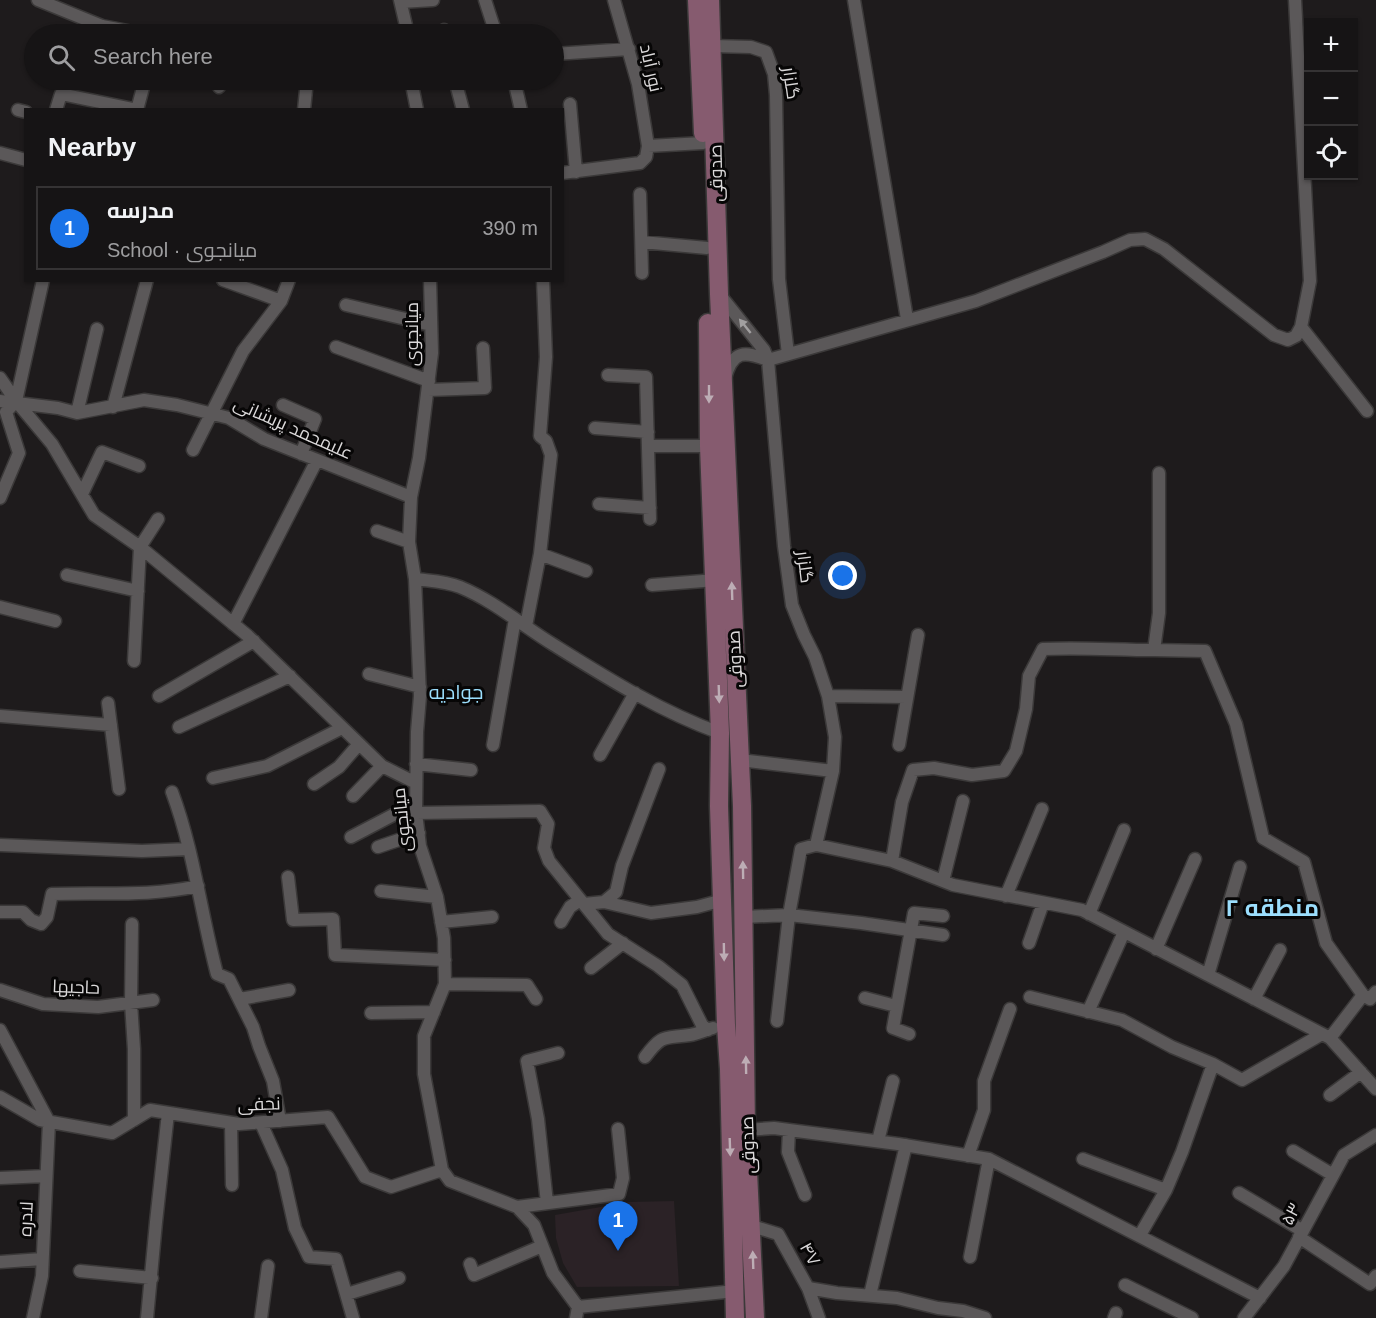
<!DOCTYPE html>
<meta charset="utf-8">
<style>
body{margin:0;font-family:Arial,Cairo,sans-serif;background:#1f1d1e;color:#f1f3f6}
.controls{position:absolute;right:18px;top:18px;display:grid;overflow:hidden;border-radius:0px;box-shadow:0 2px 4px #0004}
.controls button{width:54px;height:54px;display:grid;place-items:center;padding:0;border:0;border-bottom:2px solid #353334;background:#161415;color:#f1f3f6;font:30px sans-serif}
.you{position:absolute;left:843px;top:576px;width:21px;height:21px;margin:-15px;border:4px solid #fff;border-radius:50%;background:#1a73e8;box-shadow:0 0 0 9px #1a73e833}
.badge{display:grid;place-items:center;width:39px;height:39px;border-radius:50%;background:#1a73e8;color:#fff;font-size:20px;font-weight:700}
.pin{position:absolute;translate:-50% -50px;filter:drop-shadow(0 2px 3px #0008)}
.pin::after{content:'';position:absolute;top:32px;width:21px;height:18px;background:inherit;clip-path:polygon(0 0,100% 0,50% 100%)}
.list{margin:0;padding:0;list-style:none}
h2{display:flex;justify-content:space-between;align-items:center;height:78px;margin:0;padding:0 24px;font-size:26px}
h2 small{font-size:20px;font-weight:400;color:#9e9ea0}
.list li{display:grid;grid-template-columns:39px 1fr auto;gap:18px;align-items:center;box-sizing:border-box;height:84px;margin:0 12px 12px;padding:0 12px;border:2px solid #353334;border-radius:0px}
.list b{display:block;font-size:22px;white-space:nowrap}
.list p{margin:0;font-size:20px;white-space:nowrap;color:#9e9ea0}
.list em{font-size:20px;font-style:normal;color:#9e9ea0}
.icon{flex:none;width:33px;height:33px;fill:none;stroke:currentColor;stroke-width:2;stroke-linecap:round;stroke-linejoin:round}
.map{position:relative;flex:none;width:1376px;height:1318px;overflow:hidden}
.search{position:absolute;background:#161415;box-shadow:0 2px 4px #0004;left:24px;top:24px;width:540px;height:66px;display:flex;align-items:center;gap:15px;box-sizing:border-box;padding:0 21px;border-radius:33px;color:#9e9ea0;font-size:22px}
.panel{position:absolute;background:#161415;box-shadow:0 2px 4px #0004;left:24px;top:108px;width:540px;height:174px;border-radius:0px}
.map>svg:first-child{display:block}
.built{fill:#2b2226}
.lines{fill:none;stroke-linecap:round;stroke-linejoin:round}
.minor-casing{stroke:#3b3939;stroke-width:15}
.secondary-casing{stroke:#3b3939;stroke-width:21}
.minor{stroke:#5b5859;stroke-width:12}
.secondary{stroke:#865b6f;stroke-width:18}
.oneway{fill:#a19fa0}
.oneway2{fill:#bdadb5}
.labels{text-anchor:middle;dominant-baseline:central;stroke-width:6;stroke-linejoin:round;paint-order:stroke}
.street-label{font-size:18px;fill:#dbd9da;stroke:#070606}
.neighbourhood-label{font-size:20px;fill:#9bdefd;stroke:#070606}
.district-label{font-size:24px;font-weight:bold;fill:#9bdefd;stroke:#070606}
</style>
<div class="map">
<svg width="1376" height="1318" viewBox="0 0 1376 1318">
<rect width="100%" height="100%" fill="#1e1b1c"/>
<path class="built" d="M 674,1201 L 679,1286 L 577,1287 L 563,1263 L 556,1238 L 555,1215 L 629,1202 Z"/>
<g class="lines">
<g class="minor-casing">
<path id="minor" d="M 38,0 L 102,26 L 143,34
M 400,0 L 408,34
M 485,0 L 496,34
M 614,0 L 638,84 L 648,146
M 854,0 L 907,319
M 401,2 L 433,0
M 444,30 L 445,34
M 713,46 L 751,47 L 766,52 L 774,74 L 776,95 L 779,279 L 788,354
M 554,54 L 629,49
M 329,80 L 411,80
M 411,80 L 417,110
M 455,80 L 463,110
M 514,80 L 521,110
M 219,87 L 222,80
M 570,104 L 576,172
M 18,110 L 26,112
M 56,110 L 61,94 L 138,110
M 137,110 L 145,80
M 304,110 L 307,80
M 0,153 L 26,160
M 562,173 L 640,163 L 646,157 L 648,146 L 703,143
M 640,194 L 642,273
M 642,242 L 707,248
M 223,280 L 281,301
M 430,280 L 432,353 L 419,458 L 411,497 L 409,542 L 415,579 L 420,696 L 417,732 L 416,813 L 420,846 L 437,897 L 444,938 L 445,984 L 424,1036 L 424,1074 L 442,1170 L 450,1181 L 517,1207 L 534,1225 L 553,1273 L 578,1307 L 576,1318
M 720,295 L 764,350 L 768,360 L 784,546 L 792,605 L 804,635 L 815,657 L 828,696 L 835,737 L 833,771
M 346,305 L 431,325
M 1301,327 L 1367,411
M 336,347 L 429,381
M 608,375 L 646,377 L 650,519
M 0,378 L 16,401 L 52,444 L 94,515 L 140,547 L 248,636 L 382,766 L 416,783
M 725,378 C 733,350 744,351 768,360 L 976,301 L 1103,252 L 1130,240 L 1145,239 L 1164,249 L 1274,335 L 1288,340 L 1296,336 L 1301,327 L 1310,281 L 1295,0
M 428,390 L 485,388 L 483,348
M 0,401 L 58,408 L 77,413 L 144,400 L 177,405 L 229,418 L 264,439 L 411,497
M 16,401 L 43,280
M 283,405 L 315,419 L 301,454
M 113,407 L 147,280
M 77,413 L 97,329
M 595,428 L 648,432
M 648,446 L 709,446
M 193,450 L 243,351 L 281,301 L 289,280
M 82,494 L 102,452 L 139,466
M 0,498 L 19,453 L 6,412 L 16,401
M 599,504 L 650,508
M 377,531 L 409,542
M 540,554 L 586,571
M 67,575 L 138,591
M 415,579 C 430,581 445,581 460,587 C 494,601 523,626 554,645 C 607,678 661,712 720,733
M 652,585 L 716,580
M 0,607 L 55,621
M 233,624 L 317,460
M 526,626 L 540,554 L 551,455 L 546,441 L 540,436 L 546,357 L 543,280
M 1154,650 L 1205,651 L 1236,724 L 1263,838 L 1304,862 L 1326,943 L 1363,995
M 134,661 L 140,547 L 158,519
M 369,674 L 420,687
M 159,696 L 254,641
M 828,696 L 907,697
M 108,703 L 119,789
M 0,716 L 111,725
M 179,727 L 290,676
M 493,745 L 515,619
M 899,745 L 918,635
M 600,755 L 635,693
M 740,760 L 833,771 L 816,845 L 892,861 L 953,885 L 1082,910 L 1330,1038 L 1376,1089
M 416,764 L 471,770
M 213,778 L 267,766 L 342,728
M 314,784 L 339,767 L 359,744
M 172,792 C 194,851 201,914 217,974 L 229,979 L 253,1027 L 259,1046 L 273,1081 L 280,1121
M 353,796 L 382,766
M 416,813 L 540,811 L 548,824 L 544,848 L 549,861 L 608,934 L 658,966 L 682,985 L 702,1025 L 708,1030
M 351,837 L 416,803
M 0,845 L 142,851 L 189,849
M 378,847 L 419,833
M 892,861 L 902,802 L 913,770 L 934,768 L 972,775 L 1004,771 L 1016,751 L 1026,709 L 1029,676 L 1043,649 C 1080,647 1117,650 1154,650 L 1159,613 L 1159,473
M 288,877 L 293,920 L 333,919 L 335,955 L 445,960
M 943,881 L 963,801
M 381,891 L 437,897
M 1006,896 L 1042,809
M 604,902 L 651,913 L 697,907 L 723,900
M 584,904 L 604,902 L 616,892 L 622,866 L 659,769
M 0,912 L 23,912 L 31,920 L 41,924 L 47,917 L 52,894 C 101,892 149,897 198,886
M 1089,914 L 1124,830
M 744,917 L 789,915 L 861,923 L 943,935
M 441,922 L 492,917
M 561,922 L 570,907 L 580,900
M 132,924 L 131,1003 L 134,1049 L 134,1120
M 1029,943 L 1043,903
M 1156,949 L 1195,859
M 591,968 L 623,943
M 1208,975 L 1240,867
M 445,984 L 527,985 L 536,999
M 0,990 L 43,1004 L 98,1007 L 153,1000
M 1030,997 L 1122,1020 L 1172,1047 L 1213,1064 L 1242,1080 L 1322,1034
M 865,998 L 896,1006
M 240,999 L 289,990
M 1254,999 L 1280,950
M 1088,1012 L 1124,932
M 371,1013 L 434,1012
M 777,1021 L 789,915 L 801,849 L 816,845
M 0,1030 L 49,1122
M 909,1034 L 893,1028 L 914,913 L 943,916
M 1330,1038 L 1363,995 L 1370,999 L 1376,992
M 645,1057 C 663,1033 664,1039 690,1035 C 698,1034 705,1030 713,1028
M 1330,1095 L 1361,1072
M 0,1097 L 40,1120 L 112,1133 L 150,1110 L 239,1124 L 328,1117 L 365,1177 L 391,1187 L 442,1170
M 231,1123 L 232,1185
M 261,1123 L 282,1170 L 295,1228 L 309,1257 L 336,1259 L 353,1318
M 746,1130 L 774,1128 L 789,1130 L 898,1144 L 989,1159 L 1260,1298
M 789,1130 L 788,1152 L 805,1195
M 878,1141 L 893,1081
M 1293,1151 L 1333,1175
M 968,1156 L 984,1110 L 984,1081 L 1010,1009
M 1083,1159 L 1166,1190
M 0,1178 L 46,1176
M 1239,1193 L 1303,1231
M 547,1203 L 538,1119 L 527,1061 L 558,1053
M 517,1207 L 619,1194 L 623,1178 L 618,1129
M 752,1226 L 778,1234 L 808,1288 L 819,1318
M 1140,1235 L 1166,1190 L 1182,1152 L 1213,1064
M 1299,1237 L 1370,1284 L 1376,1276
M 970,1257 L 989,1159
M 0,1262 L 42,1259
M 470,1264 L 474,1275 L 542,1246
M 80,1271 L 152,1278
M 1125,1285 L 1192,1318
M 808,1288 L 837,1293 L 897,1298 L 938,1308 L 963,1311 L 985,1318
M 347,1294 L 399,1278
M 870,1295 L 906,1145
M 578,1307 L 735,1291
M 33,1318 L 42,1276 L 49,1122
M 147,1318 L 156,1222 L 168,1113
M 261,1318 L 268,1266
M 1114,1318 L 1116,1313
M 1244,1318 L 1284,1266 L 1344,1155 L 1376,1135"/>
</g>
<g class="secondary-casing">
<path id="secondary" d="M 697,0 L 703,133
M 710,0 L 719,294 L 742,806 L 746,1130 L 755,1318
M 708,323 L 709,446 L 720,733 L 719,806 L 726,1025 L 729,1069 L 735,1318"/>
</g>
<use href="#minor" class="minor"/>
<use href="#secondary" class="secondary"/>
</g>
<defs><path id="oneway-solid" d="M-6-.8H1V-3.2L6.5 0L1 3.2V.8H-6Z" transform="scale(1.5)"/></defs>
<use class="oneway" href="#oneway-solid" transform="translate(745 326) rotate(-129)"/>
<g class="oneway2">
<use href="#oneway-solid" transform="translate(709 394) rotate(90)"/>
<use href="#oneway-solid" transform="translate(732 591) rotate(-92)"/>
<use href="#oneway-solid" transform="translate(719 694) rotate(88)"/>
<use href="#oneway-solid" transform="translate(743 870) rotate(-91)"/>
<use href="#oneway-solid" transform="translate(724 952) rotate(89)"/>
<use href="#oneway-solid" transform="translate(746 1065) rotate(-91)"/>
<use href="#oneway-solid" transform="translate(730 1147) rotate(88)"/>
<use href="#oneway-solid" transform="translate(753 1260) rotate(-92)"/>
</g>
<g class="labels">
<g class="street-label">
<text transform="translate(651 68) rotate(77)">نور آباد</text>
<text transform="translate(791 83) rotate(82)">گلزار</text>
<text transform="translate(716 173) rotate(-91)">صدوقی</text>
<text transform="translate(412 334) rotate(-90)">میانجوی</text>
<text transform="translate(293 428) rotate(24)">علیمحمد پریشانی</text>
<text transform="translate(805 567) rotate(83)">گلزار</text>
<text transform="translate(735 659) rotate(-93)">صدوقی</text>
<text transform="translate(402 820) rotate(-96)">میانجوی</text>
<text transform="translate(76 987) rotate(2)">حاجیها</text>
<text transform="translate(259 1104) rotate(-2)">نجفی</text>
<text transform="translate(748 1145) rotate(-92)">صدوقی</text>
<text transform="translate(1291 1214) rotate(-62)">۵۳</text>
<text transform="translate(26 1219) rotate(-87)">لادره</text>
<text transform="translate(810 1254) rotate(61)">۴۷</text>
</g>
<g class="neighbourhood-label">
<text x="456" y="692">جوادیه</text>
</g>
<g class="district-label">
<text x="1272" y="907">منطقه ۲</text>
</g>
</g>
</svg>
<div class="controls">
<button>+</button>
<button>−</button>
<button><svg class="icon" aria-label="locate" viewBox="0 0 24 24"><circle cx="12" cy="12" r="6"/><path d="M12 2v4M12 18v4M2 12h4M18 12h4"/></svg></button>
</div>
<div class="you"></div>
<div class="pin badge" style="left:618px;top:1251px">1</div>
<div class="search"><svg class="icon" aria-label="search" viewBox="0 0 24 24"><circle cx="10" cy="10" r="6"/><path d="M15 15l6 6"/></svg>Search here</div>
<section class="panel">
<h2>Nearby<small></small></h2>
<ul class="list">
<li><span class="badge">1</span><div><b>مدرسه</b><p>School · میانجوی</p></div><em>390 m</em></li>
</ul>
</section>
</div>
